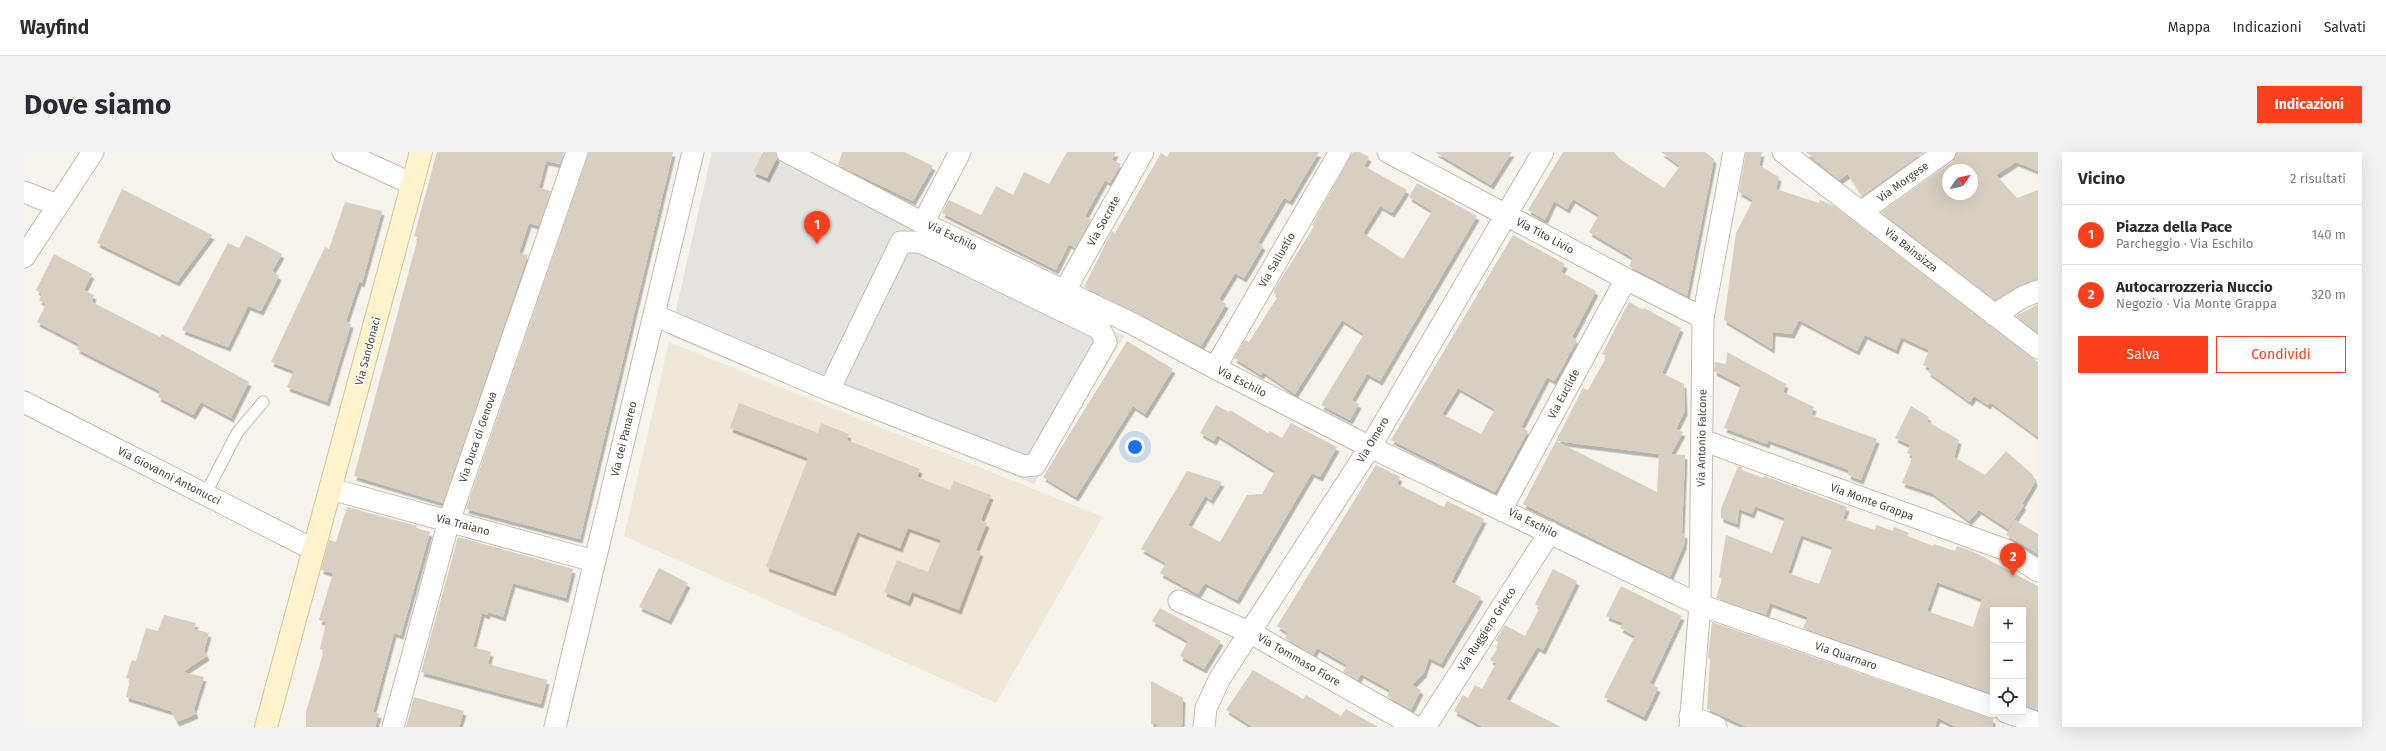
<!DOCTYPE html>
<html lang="it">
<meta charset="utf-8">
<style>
body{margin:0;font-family:"Fira Sans",sans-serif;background:#f2f2f3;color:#2b2b33}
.controls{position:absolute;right:12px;bottom:12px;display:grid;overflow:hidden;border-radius:0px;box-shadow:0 4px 16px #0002}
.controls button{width:36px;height:36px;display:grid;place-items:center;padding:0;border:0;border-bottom:1px solid #e1e1e2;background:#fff;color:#2b2b33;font:20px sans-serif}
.compass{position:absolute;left:1918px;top:12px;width:36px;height:36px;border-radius:50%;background:#fff;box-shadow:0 4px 16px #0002;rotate:56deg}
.you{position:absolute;left:1111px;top:295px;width:14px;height:14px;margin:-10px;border:3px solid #fff;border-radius:50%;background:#1a73e8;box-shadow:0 0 0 6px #1a73e833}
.badge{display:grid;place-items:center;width:26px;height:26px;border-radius:50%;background:#fc3f1d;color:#fff;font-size:13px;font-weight:700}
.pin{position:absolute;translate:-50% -33px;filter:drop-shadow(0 1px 2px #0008)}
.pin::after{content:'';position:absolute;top:21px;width:14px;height:12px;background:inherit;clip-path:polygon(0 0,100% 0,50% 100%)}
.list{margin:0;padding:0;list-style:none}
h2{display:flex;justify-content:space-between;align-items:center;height:52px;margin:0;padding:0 16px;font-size:17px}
h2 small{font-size:13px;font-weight:400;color:#7c7c81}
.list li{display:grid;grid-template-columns:26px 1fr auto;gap:12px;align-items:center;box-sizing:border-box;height:60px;padding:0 16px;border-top:1px solid #e1e1e2}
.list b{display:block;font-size:15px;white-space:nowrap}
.list p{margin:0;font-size:13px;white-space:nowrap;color:#7c7c81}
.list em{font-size:13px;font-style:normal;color:#7c7c81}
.actions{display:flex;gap:8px;padding:12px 16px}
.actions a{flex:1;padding:9px 0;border:1px solid #fc3f1d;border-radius:0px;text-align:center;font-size:14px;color:#fc3f1d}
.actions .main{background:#fc3f1d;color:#fff}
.icon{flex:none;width:22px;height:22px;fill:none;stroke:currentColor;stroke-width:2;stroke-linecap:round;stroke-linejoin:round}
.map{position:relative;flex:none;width:2014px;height:575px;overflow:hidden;border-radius:0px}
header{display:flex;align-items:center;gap:24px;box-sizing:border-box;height:56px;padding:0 20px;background:#fff;border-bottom:1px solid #e1e1e2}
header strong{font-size:19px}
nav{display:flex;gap:22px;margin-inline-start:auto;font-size:14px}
.intro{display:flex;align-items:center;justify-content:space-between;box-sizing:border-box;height:96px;padding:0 24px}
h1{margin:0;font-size:28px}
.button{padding:10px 18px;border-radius:0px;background:#fc3f1d;color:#fff;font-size:14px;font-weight:700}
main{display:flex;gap:24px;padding:0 24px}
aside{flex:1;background:#fff;border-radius:0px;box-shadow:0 4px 16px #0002}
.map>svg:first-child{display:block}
.education{fill:#efe8d6}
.parking{fill:#e5e3e0}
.building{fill:#d8cfc1;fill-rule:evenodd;filter:url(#shadow)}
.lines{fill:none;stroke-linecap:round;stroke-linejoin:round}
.service-casing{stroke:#c2bbae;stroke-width:13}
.minor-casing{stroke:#c2bbae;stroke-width:23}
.secondary-casing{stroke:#d6c79b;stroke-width:24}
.service{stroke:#fff;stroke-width:11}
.minor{stroke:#fff;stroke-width:21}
.secondary{stroke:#fff3cd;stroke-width:22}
.labels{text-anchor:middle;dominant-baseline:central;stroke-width:3;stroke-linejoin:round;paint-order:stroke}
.street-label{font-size:11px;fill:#4b4439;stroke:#fff}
</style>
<header>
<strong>Wayfind</strong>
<nav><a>Mappa</a><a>Indicazioni</a><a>Salvati</a></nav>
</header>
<div class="intro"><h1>Dove siamo</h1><a class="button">Indicazioni</a></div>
<main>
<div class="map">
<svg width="2014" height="575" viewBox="0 0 2014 575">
<defs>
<filter id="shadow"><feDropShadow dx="2.5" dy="4.5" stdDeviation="0" flood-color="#0004"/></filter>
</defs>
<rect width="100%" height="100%" fill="#f6f3ec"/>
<path class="education" d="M 645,190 L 1079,365 L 972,551 L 600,384 Z"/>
<path class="parking" d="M 688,0 L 736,0 L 1100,184 L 1010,332 L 646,184 Z"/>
<path class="building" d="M 413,0 L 540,0 L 536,12 L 522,9 L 515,36 L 527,39 L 515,74 L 505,71 L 495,101 L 504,103 L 419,351 L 330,324 L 394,85 L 390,84 Z
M 565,0 L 649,0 L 556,387 L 442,357 Z
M 739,0 L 751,0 L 753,6 L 743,26 L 729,20 Z
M 818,0 L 880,0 L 909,14 L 889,49 L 814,13 Z
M 1043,0 L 1092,0 L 1088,8 L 1097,12 L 1086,31 L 1081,28 L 1061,64 L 1067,67 L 1051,96 L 1045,92 L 1032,118 L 918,61 L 925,48 L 957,63 L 972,34 L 989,43 L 1000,20 L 1025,32 Z
M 1146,0 L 1295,0 L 1266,49 L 1260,46 L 1234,90 L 1239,94 L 1220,126 L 1211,121 L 1195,147 L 1202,152 L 1177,194 L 1060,135 L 1088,79 L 1091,81 L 1137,1 L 1143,5 Z
M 1329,0 L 1336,0 L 1345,5 L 1340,14 L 1383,38 L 1368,61 L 1356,54 L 1339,81 L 1379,107 L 1408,59 L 1385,45 L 1393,31 L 1453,64 L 1356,229 L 1343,222 L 1328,248 L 1335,252 L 1326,268 L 1297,253 L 1340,182 L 1318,168 L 1271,242 L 1239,220 L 1237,223 L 1210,206 L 1221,188 L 1225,190 L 1254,144 L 1249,140 L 1290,74 L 1288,73 Z
M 1411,0 L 1488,0 L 1467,33 Z
M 1539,0 L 1590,0 L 1596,7 L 1640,36 L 1656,14 L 1637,0 L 1681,0 L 1690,7 L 1663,144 L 1605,114 L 1609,106 L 1565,80 L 1575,63 L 1549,47 L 1543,57 L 1530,49 L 1521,68 L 1504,58 Z
M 1722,0 L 1738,0 L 1735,13 L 1755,25 L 1752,37 L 1795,51 L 1796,48 L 1810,54 L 2014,210 L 2014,285 L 1966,250 L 1964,253 L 1950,244 L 1946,250 L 1904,220 L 1906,216 L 1899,213 L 1905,198 L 1877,185 L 1872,198 L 1841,183 L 1833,199 L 1775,168 L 1768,182 L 1749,180 L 1748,197 L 1700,168 L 1712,81 L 1729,48 L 1715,40 Z
M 1782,0 L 1900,0 L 1838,44 L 1824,22 L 1815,28 Z
M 1933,0 L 2014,0 L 2014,19 L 1992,10 L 1972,23 L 1993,46 L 2014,38 L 2014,127 L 1994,134 L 1971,148 L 1857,60 L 1928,10 ZM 1924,18 L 1948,18 L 1948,42 L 1924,42 Z
M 98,37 L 188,83 L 153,130 L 73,91 Z
M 321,50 L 358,59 L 338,131 L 335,130 L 322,169 L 327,172 L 303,250 L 263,235 L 270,219 L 247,210 L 301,95 L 305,97 Z
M 222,83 L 258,102 L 248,119 L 255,124 L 237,159 L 224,154 L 204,195 L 158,178 L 204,91 L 215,96 Z
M 1489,83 L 1541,112 L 1537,120 L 1572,139 L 1548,185 L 1553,188 L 1537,218 L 1530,229 L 1523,225 L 1497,275 L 1504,279 L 1471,340 L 1367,288 ZM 1434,236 L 1471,257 L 1457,282 L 1418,262 Z
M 30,102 L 68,122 L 60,138 L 70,143 L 68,150 L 136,185 L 138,182 L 225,230 L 207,266 L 177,250 L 169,263 L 134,245 L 136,239 L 53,197 L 55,192 L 13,170 L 22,152 L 15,148 L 18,142 L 12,138 Z
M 1605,150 L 1619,158 L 1620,156 L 1657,176 L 1638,221 L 1660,232 L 1661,259 L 1652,277 L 1659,280 L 1647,302 L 1661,303 L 1658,381 L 1661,382 L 1660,393 L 1646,425 L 1499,352 L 1532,289 L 1633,340 L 1635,302 L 1532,289 L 1559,236 L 1564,238 L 1583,204 L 1578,202 Z
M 2014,152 L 2014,181 L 1992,164 Z
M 1103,189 L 1149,217 L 1121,262 L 1109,254 L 1052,345 L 1019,325 Z
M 1703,200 L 1762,232 L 1759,240 L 1790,255 L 1787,263 L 1853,287 L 1837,328 L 1824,323 L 1825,318 L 1744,288 L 1743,292 L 1700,276 L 1717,233 L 1690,219 L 1691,210 L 1702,212 Z
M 715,251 L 794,281 L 797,271 L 825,282 L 823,288 L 896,317 L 893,325 L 926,338 L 930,329 L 967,343 L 957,368 L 963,371 L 952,398 L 957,400 L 935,458 L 888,440 L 884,450 L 860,440 L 873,408 L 904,420 L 917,388 L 884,376 L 876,396 L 833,380 L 809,440 L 742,415 L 784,306 L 706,276 Z
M 1192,253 L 1205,260 L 1206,258 L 1244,281 L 1246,279 L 1258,286 L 1267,271 L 1313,295 L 1296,325 L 1288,321 L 1213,448 L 1181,431 L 1174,442 L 1136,421 L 1142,411 L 1117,397 L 1163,319 L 1198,330 L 1187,348 L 1181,344 L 1164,373 L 1196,390 L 1223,343 L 1238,342 L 1251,319 L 1193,283 L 1190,289 L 1176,281 Z
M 1887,254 L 1905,265 L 1903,269 L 1935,288 L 1930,305 L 1961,323 L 1982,299 L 2009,323 L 2011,330 L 1998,352 L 2000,353 L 1984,377 L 1955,358 L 1945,369 L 1908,341 L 1878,331 L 1889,304 L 1883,301 L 1886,293 L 1871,286 Z
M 1352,313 L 1376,325 L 1373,332 L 1420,355 L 1423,349 L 1460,367 L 1427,430 L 1457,445 L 1417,512 L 1405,506 L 1400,521 L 1388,533 L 1397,538 L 1387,558 L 1363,544 L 1366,538 L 1337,522 L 1334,528 L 1319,520 L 1323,513 L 1293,496 L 1289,503 L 1261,486 L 1264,481 L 1253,474 Z
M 1714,314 L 1718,315 L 1718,318 L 1739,326 L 1740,324 L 1773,336 L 1823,355 L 1819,367 L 1851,378 L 1852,373 L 1869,379 L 1870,375 L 1885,381 L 1883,384 L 1909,394 L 1910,392 L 1931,399 L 1933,394 L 1948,399 L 2014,434 L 2014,558 L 1999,553 L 1999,458 L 1969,458 L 1969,542 L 1779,476 L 1784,465 L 1746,451 L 1742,463 L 1692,446 L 1698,427 L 1695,425 L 1702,383 L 1748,401 L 1761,366 L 1731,354 L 1728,362 L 1715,357 L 1713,372 L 1697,366 L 1697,357 ZM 1777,383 L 1809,395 L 1795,432 L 1764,421 ZM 1913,430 L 1958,447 L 1949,475 L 1903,459 Z
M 323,355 L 393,374 L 392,376 L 406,380 L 377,483 L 370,481 L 349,560 L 355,562 L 351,575 L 282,575 L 282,560 L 300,498 L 296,497 L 302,470 L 295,468 L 309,421 L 297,418 L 305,388 L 312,390 Z
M 1991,368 L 2014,382 L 2014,402 L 1982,383 Z
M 434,385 L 549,417 L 542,446 L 489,431 L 479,465 L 464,460 L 463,463 L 458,461 L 449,495 L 467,500 L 464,512 L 523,528 L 517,552 L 397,520 Z
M 635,416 L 664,431 L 645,468 L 615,455 Z
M 1529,417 L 1553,429 L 1519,498 L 1513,495 L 1482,547 L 1537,575 L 1459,575 L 1430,559 L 1439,543 L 1444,546 L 1451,533 L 1458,537 L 1472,511 L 1466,508 L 1473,497 L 1472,496 L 1474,490 L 1471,489 L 1481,473 L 1501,484 L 1516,455 L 1511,452 Z
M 1597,434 L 1658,464 L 1626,531 L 1634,536 L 1620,565 L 1580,545 L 1611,484 L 1596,476 L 1599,471 L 1582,464 Z
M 1136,456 L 1197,489 L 1180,517 L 1156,504 L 1164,489 L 1128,469 Z
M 140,463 L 172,471 L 170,477 L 185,481 L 180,498 L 183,504 L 159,520 L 180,525 L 170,557 L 172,562 L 153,570 L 147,559 L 102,545 L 106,527 L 102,526 L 108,508 L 112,509 L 122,476 L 134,479 Z
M 1688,470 L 1969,567 L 1969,575 L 1932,575 L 1914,566 L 1911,575 L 1723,575 L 1683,557 L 1686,507 L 1684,506 Z
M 1229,518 L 1279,547 L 1282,543 L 1317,564 L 1322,557 L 1354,575 L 1229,575 L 1202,558 Z
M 1127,529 L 1159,546 L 1158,575 L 1132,575 L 1132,572 L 1127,572 Z
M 390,545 L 440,559 L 435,575 L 382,575 Z"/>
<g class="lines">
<g class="service-casing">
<path id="service" d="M 181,343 L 213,281 L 239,250"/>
</g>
<g class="minor-casing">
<path id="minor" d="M 319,0 L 388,32
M 763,0 L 899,71 L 1111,173 L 1191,216 L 1346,295 L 1676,453 L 1969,555
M 1364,0 L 1602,127 L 1679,166
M 1759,0 L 2014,196
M 0,40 L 33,53
M 1837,60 L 1921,0
M 899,71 L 936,0
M 0,105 L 69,0
M 1041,138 L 1119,0
M 630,163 L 805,238 L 877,90 L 896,90 L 940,111 L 948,99
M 1970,163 L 1999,145 L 2014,139
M 1191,216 L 1316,0
M 805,238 L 1000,314 L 1011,313 L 1082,190 L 1076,177 L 940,111
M 0,250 L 290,398
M 1678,288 L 1982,398 L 2014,419
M 307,337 L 570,409
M 1478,356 L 1602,127
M 1155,449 L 1227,481 L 1392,575
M 1982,560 L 2014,571
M 1666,564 L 1692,575
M 369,575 L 425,369 L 553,0
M 531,575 L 669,0
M 1180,575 L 1182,556 L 1196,526 L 1346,295 L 1519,0
M 1401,575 L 1526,380
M 1666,575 L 1676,453 L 1679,166 L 1710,0"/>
</g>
<g class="secondary-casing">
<path id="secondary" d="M 242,575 L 397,0"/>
</g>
<use href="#service" class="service"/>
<use href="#minor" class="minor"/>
<use href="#secondary" class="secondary"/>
</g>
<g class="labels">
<g class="street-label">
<text transform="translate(1879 30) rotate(-36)">Via Morgese</text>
<text transform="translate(1080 69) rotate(-61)">Via Socrate</text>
<text transform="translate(928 84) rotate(25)">Via Eschilo</text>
<text transform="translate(1521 84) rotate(28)">Via Tito Livio</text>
<text transform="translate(1887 98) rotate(38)">Via Bainsizza</text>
<text transform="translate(1253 108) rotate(-60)">Via Sallustio</text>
<text transform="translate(344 199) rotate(-75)">Via Sandonaci</text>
<text transform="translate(1218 230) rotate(27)">Via Eschilo</text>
<text transform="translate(1540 242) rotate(-62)">Via Euclide</text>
<text transform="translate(454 285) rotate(-71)">Via Duca di Genova</text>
<text transform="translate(1678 286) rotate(-89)">Via Antonio Falcone</text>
<text transform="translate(600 287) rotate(-76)">Via dei Panareo</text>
<text transform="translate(1349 288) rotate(-59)">Via Omero</text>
<text transform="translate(145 324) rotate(27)">Via Giovanni Antonucci</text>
<text transform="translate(1848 350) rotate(20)">Via Monte Grappa</text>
<text transform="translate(1509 371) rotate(26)">Via Eschilo</text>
<text transform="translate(439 373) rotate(15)">Via Traiano</text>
<text transform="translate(1463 477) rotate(-57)">Via Ruggiero Grieco</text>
<text transform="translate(1822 504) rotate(19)">Via Quarnaro</text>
<text transform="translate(1275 508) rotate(30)">Via Tommaso Fiore</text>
</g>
</g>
</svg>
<div class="controls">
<button>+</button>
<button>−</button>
<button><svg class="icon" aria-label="locate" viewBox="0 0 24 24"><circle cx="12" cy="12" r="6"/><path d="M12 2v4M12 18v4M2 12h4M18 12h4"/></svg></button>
</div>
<svg class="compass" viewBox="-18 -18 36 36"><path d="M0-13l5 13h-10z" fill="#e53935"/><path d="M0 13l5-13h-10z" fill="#7c7c81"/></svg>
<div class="you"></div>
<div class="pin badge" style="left:793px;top:92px">1</div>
<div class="pin badge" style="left:1989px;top:424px">2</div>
</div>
<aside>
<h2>Vicino<small>2 risultati</small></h2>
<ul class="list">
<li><span class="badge">1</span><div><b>Piazza della Pace</b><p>Parcheggio · Via Eschilo</p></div><em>140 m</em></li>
<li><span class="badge">2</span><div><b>Autocarrozzeria Nuccio</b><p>Negozio · Via Monte Grappa</p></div><em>320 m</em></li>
</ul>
<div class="actions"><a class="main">Salva</a><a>Condividi</a></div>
</aside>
</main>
